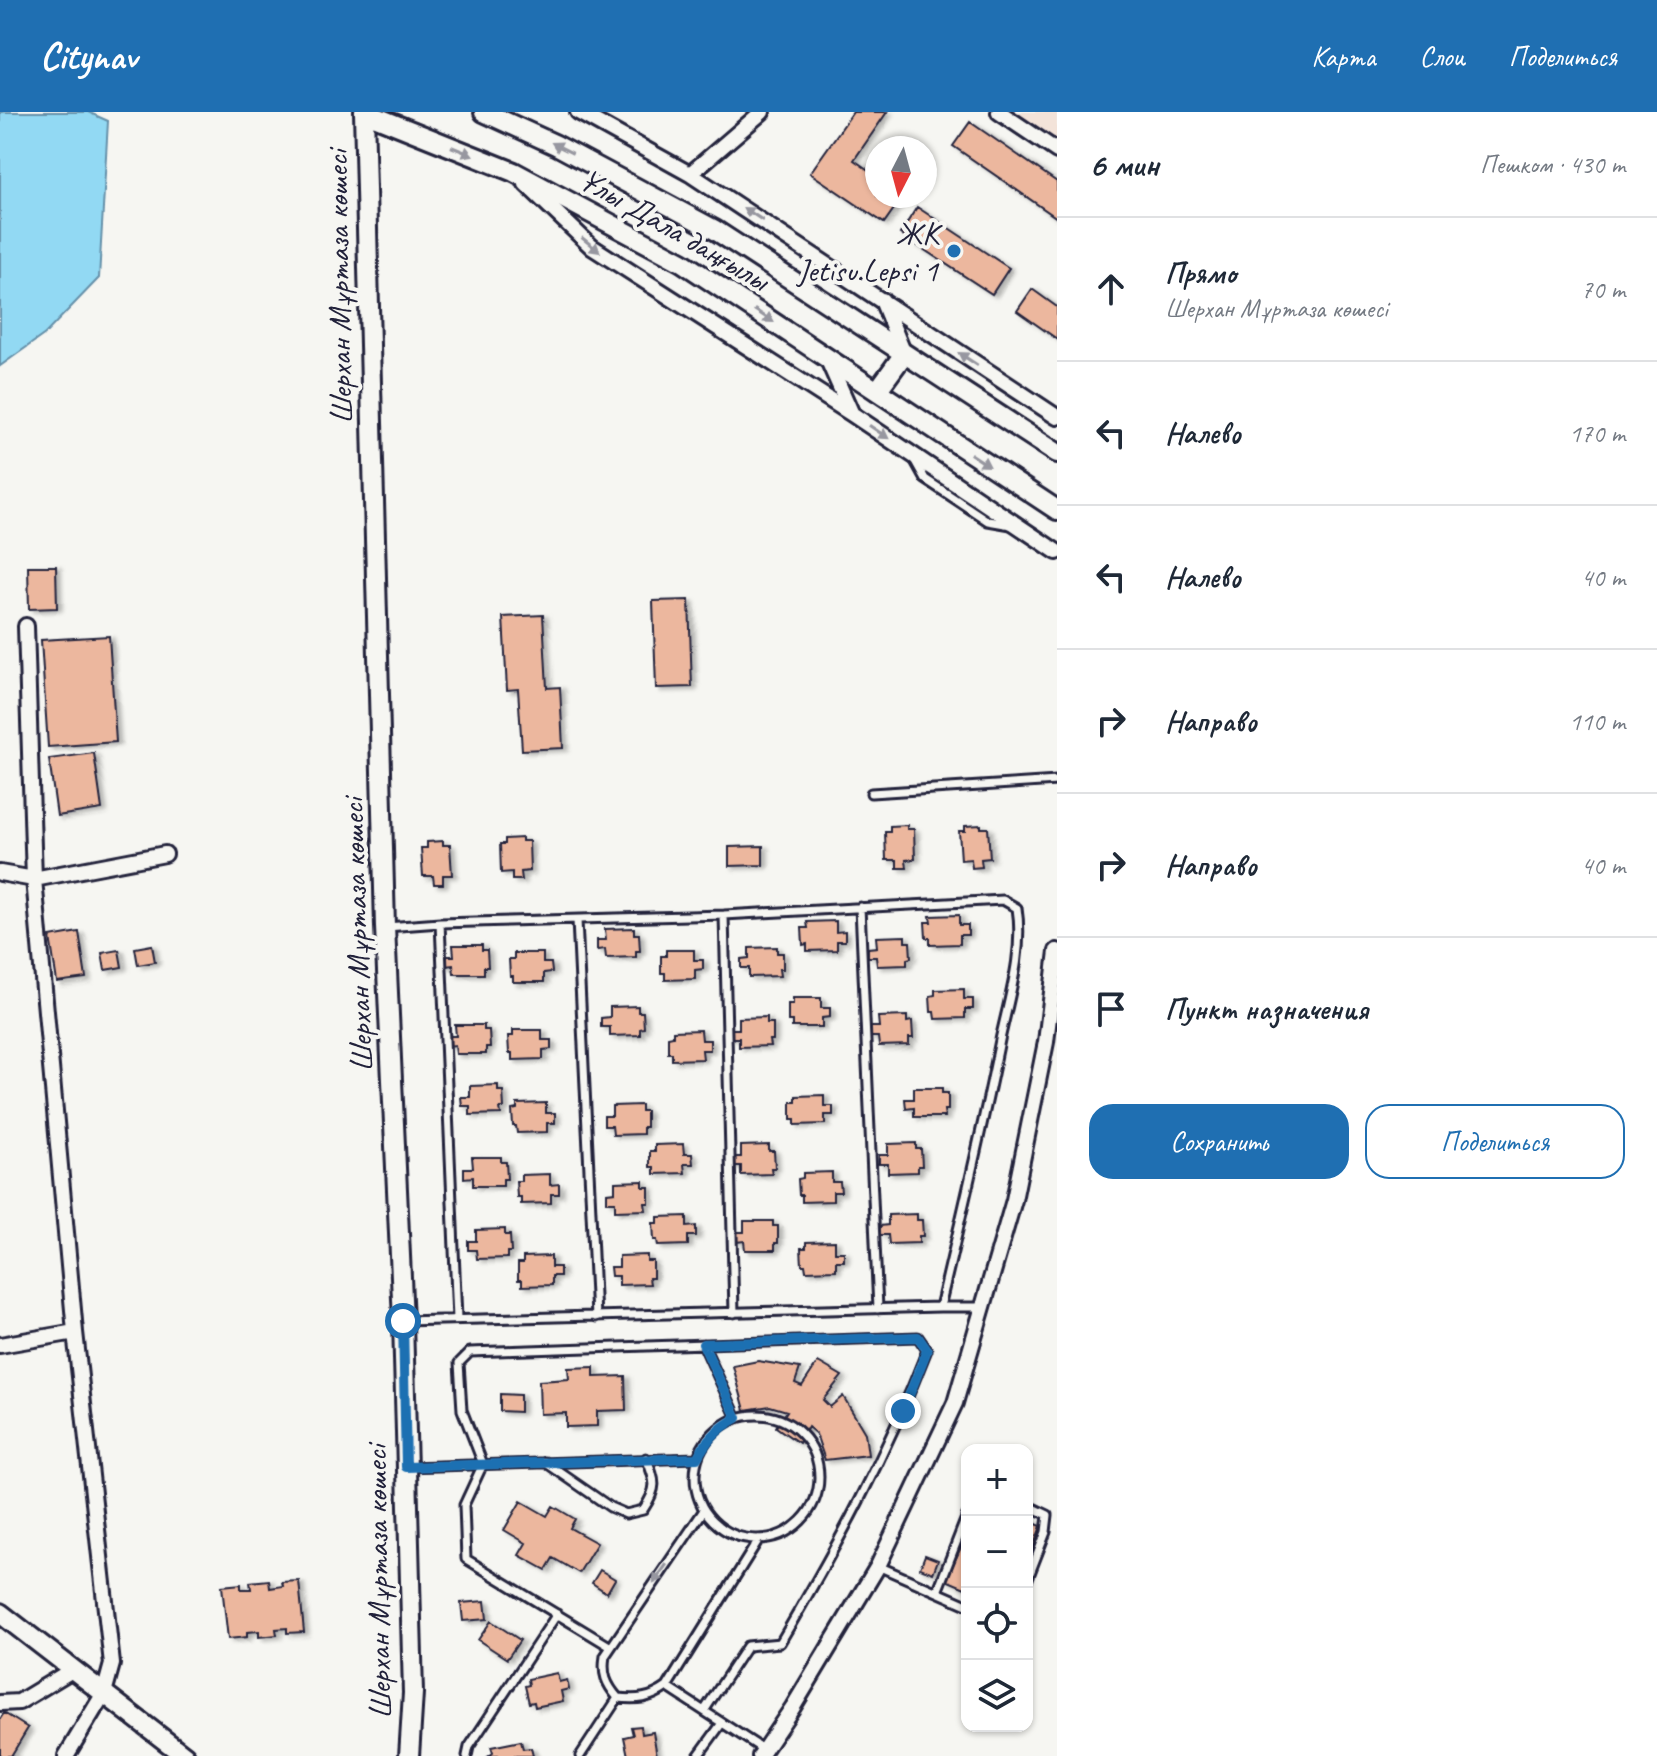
<!DOCTYPE html>
<html lang="ru">
<meta charset="utf-8">
<style>
body{margin:0;font-family:Caveat,sans-serif;background:#f2f2f3;color:#1f2937}
.controls{position:absolute;right:24px;bottom:24px;display:grid;overflow:hidden;border-radius:16px;box-shadow:0 2px 6px #0004}
.controls button{width:72px;height:72px;display:grid;place-items:center;padding:0;border:0;border-bottom:2px solid #e0e1e3;background:#fff;color:#1f2937;font:40px sans-serif}
.compass{position:absolute;left:865px;top:24px;width:72px;height:72px;border-radius:50%;background:#fff;box-shadow:0 2px 6px #0004;rotate:186deg}
.stop{position:absolute;width:24px;height:24px;margin:-18px;border:6px solid #1f6fb2;border-radius:50%;background:#fff}
.stop.end{background:#1f6fb2;border-color:#fff;box-shadow:0 2px 8px #0008}
.list{margin:0;padding:0;list-style:none}
h2{display:flex;justify-content:space-between;align-items:center;height:104px;margin:0;padding:0 32px;font-size:34px}
h2 small{font-size:26px;font-weight:400;color:#747a83}
.list li{display:grid;grid-template-columns:52px 1fr auto;gap:24px;align-items:center;box-sizing:border-box;height:144px;padding:0 32px;border-top:2px solid #e0e1e3}
.list b{display:block;font-size:30px;white-space:nowrap}
.list p{margin:0;font-size:26px;white-space:nowrap;color:#747a83}
.list em{font-size:26px;font-style:normal;color:#747a83}
.actions{display:flex;gap:16px;padding:24px 32px}
.actions a{flex:1;padding:18px 0;border:2px solid #1f6fb2;border-radius:24px;text-align:center;font-size:28px;color:#1f6fb2}
.actions .main{background:#1f6fb2;color:#fff}
.icon{flex:none;width:44px;height:44px;fill:none;stroke:currentColor;stroke-width:2;stroke-linecap:round;stroke-linejoin:round}
.map{position:relative;flex:none;width:1057px;height:1644px;overflow:hidden}
header{display:flex;align-items:center;gap:48px;box-sizing:border-box;height:112px;padding:0 40px;background:#1f6fb2;color:#fff}
header strong{font-size:38px}
nav{display:flex;gap:44px;margin-inline-start:auto;font-size:28px}
main{display:flex}
aside{flex:1;background:#fff}
.map>svg:first-child{display:block}
.built{fill:#f3e3d9}
.water{fill:#92d9f3;stroke:#6590a9;stroke-width:2}
.building{fill:#ecb79e;stroke:#22223b;stroke-width:2;filter:url(#shadow)}
.lines{fill:none;stroke-linecap:round;stroke-linejoin:round}
.lane-casing{stroke:#22223b;stroke-width:13}
.street-casing{stroke:#22223b;stroke-width:20}
.secondary-casing{stroke:#22223b;stroke-width:24}
.lane{stroke:#f6f6f2;stroke-width:7}
.street{stroke:#f6f6f2;stroke-width:14}
.secondary{stroke:#f6f6f2;stroke-width:18}
.oneway{fill:#9797a0}
.route{stroke:#1f6fb2;stroke-width:10}
.poi-dot{fill:#1f6fb2;stroke:#f6f6f2;stroke-width:3}
.labels{text-anchor:middle;dominant-baseline:central;stroke-width:8;stroke-linejoin:round;paint-order:stroke}
.street-label{font-size:32px;fill:#22223b;stroke:#f6f6f2}
.poi-label{font-size:32px;fill:#22223b;stroke:#f6f6f2;text-anchor:end}
</style>
<header>
<strong>Citynav</strong>
<nav><a>Карта</a><a>Слои</a><a>Поделиться</a></nav>
</header>
<main>
<div class="map">
<svg width="1057" height="1644" viewBox="0 0 1057 1644">
<defs>
<filter id="shadow"><feDropShadow dx="4.5" dy="2.5" stdDeviation="2" flood-color="#0004"/></filter>
</defs>
<rect width="100%" height="100%" fill="#f6f6f2"/>
<filter id="ink" filterUnits="userSpaceOnUse"><feTurbulence type="fractalNoise" baseFrequency=".0125" numOctaves="2"/><feDisplacementMap in="SourceGraphic" scale="16" xChannelSelector="R" yChannelSelector="G"/><feConvolveMatrix kernelMatrix="1 2 1 2 8 2 1 2 1" color-interpolation-filters="sRGB"/></filter>
<g filter="url(#ink)">
<path class="built" d="M 1014,0 L 1057,0 L 1057,29 Z"/>
<path class="water" d="M 0,0 L 88,0 L 108,9 L 99,166 L 45,222 L 0,254 Z"/>
<path class="building" d="M 853,0 L 887,0 L 854,48 L 877,64 L 877,84 L 903,84 L 884,111 L 810,61 Z
M 970,10 L 1057,70 L 1057,106 L 953,34 Z
M 917,95 L 1009,156 L 992,182 L 900,122 Z
M 1032,177 L 1057,195 L 1057,227 L 1017,199 Z
M 28,454 L 56,454 L 57,496 L 29,497 Z
M 689,488 L 692,575 L 656,576 L 653,489 Z
M 543,503 L 547,576 L 560,575 L 563,636 L 522,638 L 518,577 L 507,578 L 503,505 Z
M 109,524 L 116,630 L 48,635 L 41,528 Z
M 94,641 L 102,697 L 57,704 L 49,647 Z
M 907,713 L 907,717 L 914,717 L 915,747 L 906,748 L 907,756 L 897,756 L 897,748 L 886,748 L 885,720 L 890,720 L 890,714 Z
M 981,713 L 981,716 L 988,716 L 990,746 L 981,747 L 982,755 L 972,756 L 971,747 L 961,748 L 959,719 L 965,719 L 965,714 Z
M 522,726 L 522,729 L 529,729 L 530,759 L 521,760 L 522,768 L 512,768 L 512,760 L 501,761 L 500,732 L 505,732 L 505,727 Z
M 443,729 L 443,733 L 450,733 L 452,763 L 443,763 L 443,772 L 434,772 L 433,764 L 423,764 L 421,736 L 427,736 L 427,730 Z
M 763,734 L 763,753 L 729,754 L 729,735 Z
M 959,803 L 959,813 L 968,813 L 968,823 L 960,823 L 960,832 L 930,833 L 930,826 L 926,826 L 925,810 L 931,810 L 930,804 Z
M 836,809 L 836,820 L 845,819 L 845,829 L 837,829 L 837,838 L 807,839 L 807,832 L 803,833 L 802,816 L 808,816 L 807,810 Z
M 634,816 L 634,822 L 639,822 L 640,839 L 636,839 L 636,845 L 606,846 L 605,837 L 597,838 L 597,828 L 606,828 L 605,817 Z
M 79,820 L 86,866 L 57,870 L 50,825 Z
M 905,824 L 905,830 L 910,830 L 911,846 L 907,847 L 907,853 L 877,854 L 876,845 L 868,845 L 868,836 L 877,835 L 876,825 Z
M 152,833 L 155,850 L 138,853 L 135,836 Z
M 453,833 L 482,833 L 482,838 L 487,838 L 488,855 L 484,855 L 484,862 L 454,862 L 453,853 L 445,854 L 445,844 L 454,844 Z
M 777,835 L 777,841 L 783,841 L 783,857 L 779,857 L 780,864 L 749,865 L 749,856 L 741,856 L 741,847 L 749,846 L 749,836 Z
M 119,838 L 122,855 L 105,858 L 102,841 Z
M 666,838 L 694,838 L 694,848 L 703,848 L 703,857 L 695,858 L 695,867 L 665,868 L 665,861 L 661,861 L 661,844 L 666,844 Z
M 514,841 L 543,841 L 543,851 L 551,851 L 552,860 L 544,861 L 544,870 L 513,870 L 513,864 L 510,864 L 509,847 L 514,847 Z
M 964,877 L 964,887 L 973,887 L 973,897 L 965,897 L 965,906 L 935,907 L 934,900 L 931,900 L 930,884 L 935,883 L 935,878 Z
M 793,886 L 821,886 L 821,896 L 830,896 L 830,905 L 822,906 L 822,915 L 792,915 L 792,909 L 788,909 L 788,892 L 793,892 Z
M 638,894 L 638,900 L 643,900 L 644,916 L 640,917 L 640,923 L 610,924 L 610,915 L 601,915 L 601,906 L 610,905 L 610,895 Z
M 907,904 L 907,910 L 912,909 L 913,926 L 909,926 L 909,933 L 879,934 L 878,925 L 870,925 L 870,915 L 879,915 L 878,905 Z
M 767,905 L 767,911 L 773,911 L 773,928 L 769,928 L 770,934 L 739,935 L 739,926 L 731,926 L 730,917 L 739,917 L 739,906 Z
M 455,913 L 484,913 L 484,918 L 489,918 L 490,935 L 486,935 L 486,942 L 456,942 L 455,933 L 447,934 L 447,924 L 456,924 Z
M 513,918 L 542,918 L 542,928 L 551,928 L 551,937 L 543,938 L 543,947 L 512,948 L 512,941 L 509,941 L 508,924 L 513,924 Z
M 701,918 L 702,928 L 710,928 L 710,938 L 702,938 L 703,947 L 672,948 L 672,941 L 668,941 L 668,925 L 673,924 L 673,919 Z
M 498,973 L 498,979 L 503,979 L 504,996 L 500,996 L 501,1002 L 470,1003 L 470,994 L 462,994 L 461,985 L 470,985 L 470,974 Z
M 914,976 L 942,976 L 942,981 L 948,981 L 948,998 L 944,998 L 945,1005 L 914,1005 L 914,996 L 906,997 L 905,987 L 914,987 Z
M 824,983 L 824,994 L 833,994 L 833,1003 L 825,1003 L 825,1012 L 795,1013 L 795,1007 L 791,1007 L 791,990 L 796,990 L 796,984 Z
M 546,991 L 546,1001 L 555,1001 L 555,1011 L 547,1011 L 547,1020 L 517,1021 L 516,1014 L 513,1014 L 512,998 L 517,997 L 517,992 Z
M 641,993 L 641,999 L 646,999 L 646,1015 L 643,1015 L 643,1022 L 613,1023 L 612,1014 L 604,1014 L 604,1004 L 612,1004 L 612,994 Z
M 916,1031 L 916,1037 L 921,1037 L 922,1054 L 918,1054 L 918,1060 L 888,1061 L 888,1052 L 879,1052 L 879,1043 L 888,1043 L 888,1032 Z
M 683,1032 L 684,1042 L 692,1042 L 693,1052 L 684,1052 L 685,1061 L 654,1062 L 654,1055 L 650,1055 L 650,1039 L 655,1039 L 655,1033 Z
M 769,1033 L 769,1039 L 774,1039 L 775,1056 L 771,1056 L 772,1062 L 741,1063 L 741,1054 L 733,1054 L 732,1045 L 741,1045 L 741,1034 Z
M 472,1045 L 501,1045 L 501,1050 L 506,1050 L 507,1067 L 503,1067 L 503,1074 L 473,1074 L 473,1065 L 464,1066 L 464,1056 L 473,1056 Z
M 832,1060 L 832,1070 L 840,1070 L 841,1080 L 833,1080 L 833,1089 L 802,1090 L 802,1083 L 799,1083 L 798,1067 L 803,1066 L 803,1061 Z
M 550,1062 L 550,1073 L 559,1072 L 559,1082 L 551,1082 L 551,1091 L 521,1092 L 521,1085 L 517,1085 L 516,1069 L 521,1069 L 521,1063 Z
M 643,1069 L 643,1075 L 649,1075 L 649,1091 L 645,1091 L 646,1098 L 615,1099 L 615,1090 L 607,1090 L 607,1081 L 615,1080 L 615,1070 Z
M 917,1102 L 917,1108 L 922,1108 L 923,1124 L 919,1124 L 919,1131 L 889,1132 L 888,1123 L 880,1123 L 880,1114 L 888,1113 L 888,1103 Z
M 687,1104 L 687,1115 L 696,1114 L 696,1124 L 688,1124 L 688,1133 L 658,1134 L 657,1128 L 654,1128 L 653,1111 L 658,1111 L 658,1105 Z
M 744,1109 L 773,1109 L 773,1114 L 778,1114 L 778,1131 L 775,1131 L 775,1138 L 745,1138 L 744,1129 L 736,1130 L 736,1120 L 744,1120 Z
M 505,1117 L 505,1123 L 510,1123 L 511,1140 L 507,1140 L 507,1146 L 477,1147 L 476,1138 L 468,1138 L 468,1129 L 476,1129 L 476,1118 Z
M 835,1129 L 835,1140 L 844,1140 L 844,1149 L 836,1149 L 836,1158 L 806,1159 L 805,1153 L 802,1153 L 801,1136 L 806,1136 L 806,1130 Z
M 647,1143 L 647,1149 L 653,1149 L 653,1166 L 649,1166 L 650,1172 L 619,1173 L 619,1164 L 611,1164 L 610,1155 L 619,1155 L 619,1144 Z
M 551,1144 L 551,1155 L 560,1155 L 560,1164 L 552,1164 L 552,1173 L 522,1174 L 522,1168 L 518,1168 L 518,1151 L 523,1151 L 523,1145 Z
M 758,1249 L 800,1256 L 795,1271 L 802,1274 L 818,1250 L 842,1264 L 823,1288 L 830,1295 L 843,1284 L 865,1321 L 868,1343 L 825,1348 L 816,1322 L 808,1315 L 799,1331 L 776,1315 L 787,1299 L 770,1294 L 745,1298 L 733,1254 Z
M 594,1255 L 594,1265 L 625,1264 L 626,1298 L 597,1299 L 597,1314 L 566,1315 L 566,1301 L 540,1302 L 539,1269 L 569,1267 L 568,1256 Z
M 500,1282 L 520,1283 L 520,1300 L 500,1299 Z
M 521,1389 L 547,1404 L 553,1394 L 575,1407 L 570,1416 L 597,1431 L 579,1461 L 553,1446 L 546,1458 L 519,1443 L 526,1431 L 504,1418 Z
M 1027,1408 L 1041,1414 L 1027,1452 Z
M 967,1422 L 967,1473 L 965,1476 L 946,1468 Z
M 925,1443 L 938,1448 L 933,1461 L 920,1456 Z
M 600,1458 L 615,1467 L 607,1481 L 592,1471 Z
M 269,1468 L 270,1476 L 283,1474 L 282,1470 L 299,1469 L 304,1520 L 287,1521 L 287,1516 L 276,1517 L 277,1523 L 259,1525 L 259,1519 L 247,1520 L 247,1525 L 228,1527 L 222,1474 L 241,1472 L 241,1477 L 251,1477 L 250,1470 Z
M 485,1489 L 487,1507 L 463,1509 L 461,1491 Z
M 491,1509 L 520,1528 L 507,1547 L 478,1528 Z
M 557,1561 L 559,1570 L 567,1568 L 569,1577 L 561,1579 L 563,1589 L 535,1595 L 534,1590 L 529,1591 L 525,1574 L 529,1573 L 528,1567 Z
M 4,1601 L 28,1616 L 11,1644 L 0,1644 L 0,1607 Z
M 641,1614 L 642,1622 L 653,1620 L 657,1644 L 628,1644 L 624,1625 L 633,1623 L 631,1615 Z
M 521,1629 L 523,1637 L 531,1636 L 533,1644 L 489,1644 L 493,1641 L 491,1635 Z"/>
<g class="lines">
<g class="lane-casing">
<path id="lane" d="M 915,349 L 925,367 L 988,409 L 1011,413
M 871,681 L 1057,669
M 860,795 L 878,1197
M 724,803 L 734,1201
M 577,808 L 596,1205
M 386,815 L 440,811
M 940,1195 L 982,1195
M 403,1209 L 940,1195 C 961,1106 982,1018 1000,928 C 1009,886 1024,839 1017,796 L 1003,788 L 724,803 L 440,811 L 457,1207
M 703,1232 L 737,1306
M695 1365a62 62 0 1 1 124 0a62 62 0 1 1-124 0Z
M 545,1350 L 610,1395 L 626,1402 L 643,1398 C 658,1376 656,1370 646,1346
M 407,1355 L 697,1346
M 1027,1393 L 1048,1403 L 1046,1420 L 1027,1469
M 704,1398 L 605,1544 C 602,1562 606,1572 618,1586 C 638,1588 650,1587 667,1575 L 759,1427
M 878,1454 L 967,1493
M 937,1480 L 967,1403
M 611,1535 L 466,1447 L 464,1393 L 483,1352 L 462,1298 L 459,1251 L 470,1240 L 918,1225 L 927,1238 C 886,1344 838,1433 780,1531 L 747,1534 L 704,1599
M 667,1575 L 764,1638
M 467,1644 L 469,1635 L 557,1502
M 580,1644 L 618,1586
M 698,1644 L 722,1611"/>
</g>
<g class="street-casing">
<path id="street" d="M 578,0 L 690,62 L 1057,305
M 999,0 L 1057,39
M 690,62 L 762,0
M 526,72 L 592,135 L 852,302 L 1057,440
M 882,188 L 904,242
M 827,246 L 851,300
M 26,514 L 34,767 L 75,1220 L 112,1552 L 104,1581 L 66,1644
M 0,761 L 34,767 L 165,742
M 0,1233 L 75,1220
M 0,1591 L 19,1590 L 72,1558
M 760,1644 L 793,1595 L 878,1454 L 955,1291 L 1014,1088 L 1046,930 L 1057,839"/>
</g>
<g class="secondary-casing">
<path id="secondary" d="M 364,0 L 385,815 L 403,1209 L 413,1581 L 409,1644
M 364,0 L 514,60 L 682,150 L 1057,398
M 484,0 L 556,33 L 715,118 L 1057,341
M 877,279 L 904,242
M 0,1501 L 185,1644"/>
</g>
<use href="#lane" class="lane"/>
<use href="#street" class="street"/>
<use href="#secondary" class="secondary"/>
</g>
<defs><path id="oneway-solid" d="M-6-.8H1V-3.2L6.5 0L1 3.2V.8H-6Z" transform="scale(2)"/></defs>
<g class="oneway">
<use href="#oneway-solid" transform="translate(562 36) rotate(-153)"/>
<use href="#oneway-solid" transform="translate(462 39) rotate(22)"/>
<use href="#oneway-solid" transform="translate(753 102) rotate(-147)"/>
<use href="#oneway-solid" transform="translate(591 133) rotate(39)"/>
<use href="#oneway-solid" transform="translate(764 204) rotate(33)"/>
<use href="#oneway-solid" transform="translate(968 247) rotate(-147)"/>
<use href="#oneway-solid" transform="translate(879 320) rotate(34)"/>
<use href="#oneway-solid" transform="translate(980 348) rotate(33)"/>
<use href="#oneway-solid" transform="translate(660 1462) rotate(124)"/>
</g>
</g>
<g class="lines" filter="url(#ink)">
<path class="route" d="M 403,1209 L 406,1355 L 697,1346 C 707,1328 718,1316 737,1306 L 703,1232 L 918,1225 L 927,1238 L 903,1299"/>
</g>
<circle class="poi-dot" cx="954" cy="139" r="8"/>
<g class="labels">
<g class="street-label">
<text transform="translate(674 117) rotate(30)">Ұлы Дала даңғылы</text>
<text transform="translate(339 175) rotate(-91)">Шерхан Мұртаза көшесі</text>
<text transform="translate(357 823) rotate(-92)">Шерхан Мұртаза көшесі</text>
<text transform="translate(378 1470) rotate(-91)">Шерхан Мұртаза көшесі</text>
</g>
<g class="poi-label">
<text x="938" y="121">ЖК<tspan x="938" dy="37">Jetisu.Lepsi 1</tspan></text>
</g>
</g>
</svg>
<div class="controls">
<button>+</button>
<button>−</button>
<button><svg class="icon" aria-label="locate" viewBox="0 0 24 24"><circle cx="12" cy="12" r="6"/><path d="M12 2v4M12 18v4M2 12h4M18 12h4"/></svg></button>
<button><svg class="icon" aria-label="layers" viewBox="0 0 24 24"><path d="M12 4l9 5-9 5-9-5zM3 14l9 5 9-5"/></svg></button>
</div>
<svg class="compass" viewBox="-18 -18 36 36"><path d="M0-13l5 13h-10z" fill="#e53935"/><path d="M0 13l5-13h-10z" fill="#747a83"/></svg>
<div class="stop" style="left:403px;top:1209px"></div>
<div class="stop end" style="left:903px;top:1299px"></div>
</div>
<aside>
<h2>6 мин<small>Пешком · 430 m</small></h2>
<ul class="list">
<li><svg class="icon" aria-label="ahead" viewBox="0 0 24 24"><path d="M12 20V5M6 11l6-6 6 6"/></svg><div><b>Прямо</b><p>Шерхан Мұртаза көшесі</p></div><em>70 m</em></li>
<li><svg class="icon" aria-label="left" viewBox="0 0 24 24"><path d="M17 20v-9H6M10 6l-5 5 5 5"/></svg><div><b>Налево</b></div><em>170 m</em></li>
<li><svg class="icon" aria-label="left" viewBox="0 0 24 24"><path d="M17 20v-9H6M10 6l-5 5 5 5"/></svg><div><b>Налево</b></div><em>40 m</em></li>
<li><svg class="icon" aria-label="right" viewBox="0 0 24 24"><path d="M7 20v-9h11M14 6l5 5-5 5"/></svg><div><b>Направо</b></div><em>110 m</em></li>
<li><svg class="icon" aria-label="right" viewBox="0 0 24 24"><path d="M7 20v-9h11M14 6l5 5-5 5"/></svg><div><b>Направо</b></div><em>40 m</em></li>
<li><svg class="icon" aria-label="arrive" viewBox="0 0 24 24"><path d="M6 21V4h12l-3 4 3 4H6"/></svg><div><b>Пункт назначения</b></div></li>
</ul>
<div class="actions"><a class="main">Сохранить</a><a>Поделиться</a></div>
</aside>
</main>
